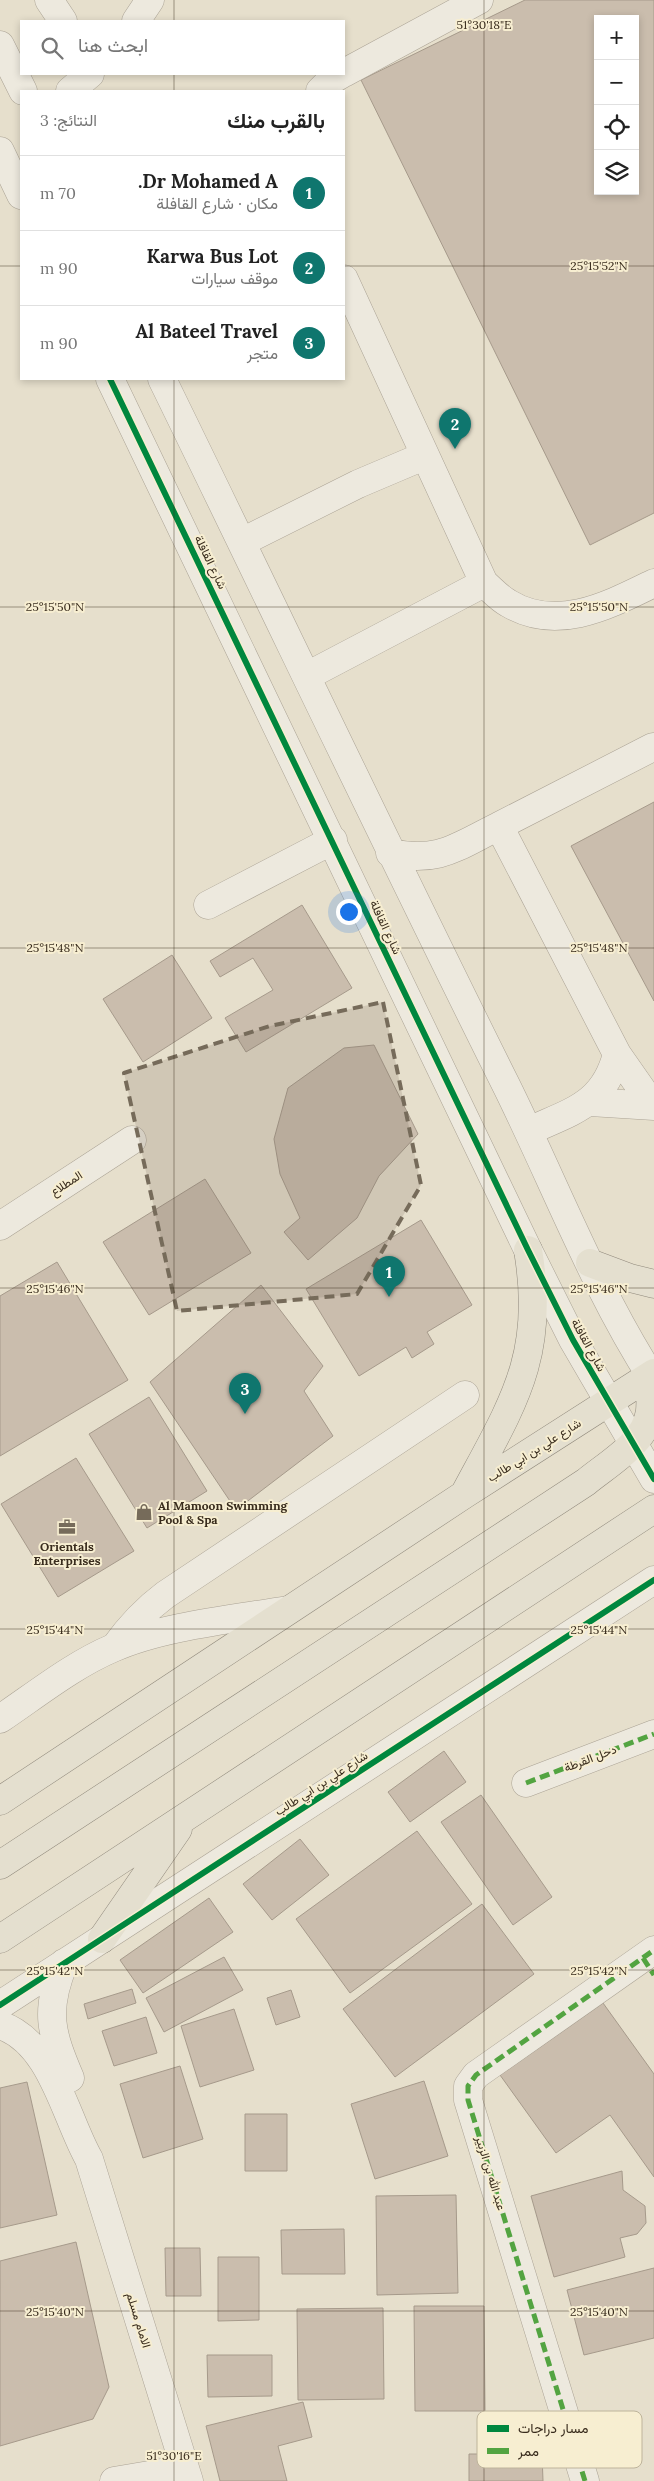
<!DOCTYPE html>
<html lang="ar">
<meta charset="utf-8">
<style>
body{margin:0;font-family:Lora,Vazirmatn,serif;background:#f2f2f2;color:#222;direction:rtl}
.controls{position:absolute;right:15px;top:15px;display:grid;overflow:hidden;border-radius:0px;box-shadow:0 2px 8px #0003}
.controls button{width:45px;height:45px;display:grid;place-items:center;padding:0;border:0;border-bottom:1px solid #e0e0e0;background:#fff;color:#222;font:25px sans-serif}
.you{position:absolute;left:348px;top:911px;width:18px;height:18px;margin:-12px;border:4px solid #fff;border-radius:50%;background:#1a73e8;box-shadow:0 0 0 8px #1a73e833}
.badge{display:grid;place-items:center;width:32px;height:32px;border-radius:50%;background:#0f766e;color:#fff;font-size:16px;font-weight:700}
.pin{position:absolute;translate:-50% -41px;filter:drop-shadow(0 1px 2px #0008)}
.pin::after{content:'';position:absolute;top:26px;width:18px;height:15px;background:inherit;clip-path:polygon(0 0,100% 0,50% 100%)}
.list{margin:0;padding:0;list-style:none}
h2{display:flex;justify-content:space-between;align-items:center;height:65px;margin:0;padding:0 20px;font-size:21px}
h2 small{font-size:16px;font-weight:400;color:#767676}
.list li{display:grid;grid-template-columns:32px 1fr auto;gap:15px;align-items:center;box-sizing:border-box;height:75px;padding:0 20px;border-top:1px solid #e0e0e0}
.list b{display:block;font-size:19px;white-space:nowrap}
.list p{margin:0;font-size:16px;white-space:nowrap;color:#767676}
.list em{font-size:16px;font-style:normal;color:#767676}
.icon{flex:none;width:28px;height:28px;fill:none;stroke:currentColor;stroke-width:2;stroke-linecap:round;stroke-linejoin:round}
.map{position:relative;flex:none;width:654px;height:2481px;overflow:hidden;direction:ltr}
.search{position:absolute;background:#fff;box-shadow:0 2px 8px #0003;left:20px;top:20px;width:325px;height:55px;display:flex;align-items:center;gap:12px;box-sizing:border-box;padding:0 18px;border-radius:0px;color:#767676;font-size:19px}
.panel{position:absolute;background:#fff;box-shadow:0 2px 8px #0003;left:20px;top:90px;width:325px;height:290px;border-radius:0px;direction:rtl}
.map>svg:first-child{display:block}
.building{fill:#cabdad;stroke:#a69a8b;fill-rule:evenodd}
.lines{fill:none;stroke-linecap:round;stroke-linejoin:round}
.minor-casing{stroke:#aba395;stroke-width:29}
.major-casing{stroke:#90897c;stroke-width:29}
.minor{stroke:#ede9de;stroke-width:28}
.major{stroke:#e4dfcf;stroke-width:28}
.quiet{stroke:#53a441;stroke-width:5;stroke-dasharray:10 5;stroke-linecap:butt}
.cycleway-casing{stroke:#f7eed1;stroke-width:9}
.cycleway{stroke:#00873e;stroke-width:6}
.marked{fill:#766b5a;fill-opacity:0.2;stroke:#766b5a;stroke-width:4;stroke-dasharray:10 6;stroke-linejoin:round}
.ticks{fill:none;stroke:#392c1d;stroke-width:1;stroke-opacity:0.45}
.labels{text-anchor:middle;dominant-baseline:central;stroke-width:4;stroke-linejoin:round;paint-order:stroke}
.street-label{font-size:12px;fill:#392c1d;stroke:#f7eed1}
.poi-label{font-size:12px;font-weight:bold;fill:#392c1d;stroke:#f7eed1;text-anchor:start}
.key{fill:#f7eed1;stroke:#beb49b;stroke-width:1}
.key-label{font-size:14px;fill:#392c1d}
.ticks-label{font-size:12px;text-anchor:middle;fill:#392c1d;stroke:#f7eed1;stroke-width:4;stroke-linejoin:round;paint-order:stroke}
</style>
<div class="map">
<svg width="654" height="2481" viewBox="0 0 654 2481">
<rect width="100%" height="100%" fill="#e6dfcc"/>
<path class="building" d="M 525,0 L 654,0 L 654,513 L 590,545 L 361,80 ZM 598,19 L 635,19 L 635,191 L 598,191 Z
M 654,802 L 654,1001 L 571,846 Z
M 302,905 L 352,988 L 246,1052 L 225,1018 L 273,990 L 253,958 L 220,977 L 210,961 Z
M 172,955 L 212,1018 L 143,1062 L 103,999 Z
M 374,1045 L 418,1134 L 379,1176 L 357,1218 L 308,1260 L 284,1232 L 300,1218 L 280,1174 L 274,1139 L 288,1088 L 344,1048 Z
M 205,1179 L 251,1253 L 149,1315 L 103,1242 Z
M 421,1220 L 472,1305 L 427,1332 L 434,1344 L 412,1358 L 406,1347 L 359,1376 L 306,1289 Z
M 57,1262 L 128,1380 L 0,1456 L 0,1296 Z
M 261,1285 L 323,1366 L 304,1391 L 333,1436 L 236,1510 L 150,1382 Z
M 149,1397 L 207,1491 L 147,1528 L 89,1434 Z
M 76,1458 L 134,1551 L 58,1597 L 1,1504 Z
M 444,1751 L 466,1782 L 410,1822 L 388,1792 Z
M 481,1795 L 552,1897 L 513,1925 L 441,1822 Z
M 417,1831 L 472,1904 L 350,1993 L 296,1919 Z
M 300,1839 L 329,1875 L 272,1920 L 243,1884 Z
M 209,1898 L 233,1932 L 143,1993 L 120,1960 Z
M 482,1904 L 534,1974 L 395,2077 L 343,2009 Z
M 224,1957 L 243,1990 L 164,2032 L 146,1998 Z
M 132,1989 L 136,2003 L 88,2019 L 84,2004 Z
M 291,1990 L 300,2017 L 276,2025 L 267,1998 Z
M 603,2003 L 654,2074 L 654,2177 L 610,2115 L 556,2153 L 500,2075 Z
M 234,2009 L 254,2070 L 200,2087 L 181,2026 Z
M 146,2017 L 157,2053 L 114,2066 L 102,2031 Z
M 180,2066 L 203,2139 L 143,2158 L 120,2084 Z
M 424,2081 L 448,2156 L 375,2179 L 351,2104 Z
M 27,2082 L 57,2215 L 0,2228 L 0,2088 Z
M 245,2114 L 287,2114 L 287,2171 L 245,2171 Z
M 622,2171 L 623,2190 L 645,2206 L 646,2223 L 637,2234 L 620,2238 L 625,2257 L 554,2277 L 531,2196 Z
M 456,2195 L 458,2293 L 377,2295 L 376,2196 Z
M 344,2229 L 345,2274 L 282,2274 L 281,2230 Z
M 76,2242 L 109,2387 L 93,2419 L 0,2446 L 0,2261 Z
M 165,2248 L 200,2248 L 201,2296 L 166,2296 Z
M 218,2257 L 259,2257 L 259,2320 L 218,2321 Z
M 654,2268 L 654,2338 L 584,2355 L 567,2290 Z
M 414,2306 L 484,2306 L 485,2411 L 415,2411 Z
M 383,2308 L 384,2399 L 298,2400 L 297,2309 Z
M 207,2355 L 272,2355 L 272,2396 L 208,2397 Z
M 303,2402 L 312,2437 L 278,2446 L 287,2481 L 220,2481 L 206,2426 Z
M 469,2454 L 542,2454 L 543,2481 L 469,2481 Z"/>
<g class="lines">
<g class="minor-casing">
<path id="minor" d="M 49,0 L 63,21
M 136,21 L 150,0
M 0,45 L 23,91
M 344,73 L 479,0
M 70,91 L 90,74
M 320,91 L 330,81 L 342,74
M 0,151 L 21,195
M 344,279 L 484,583 C 492,590 499,598 508,603 C 557,633 609,605 654,583
M 110,379 L 528,1250 L 573,1340 L 654,1479
M 162,379 C 277,614 389,851 506,1085 C 555,1184 594,1288 654,1381
M 242,542 L 358,484 L 424,456
M 307,676 L 484,583
M 653,747 L 499,826 L 617,1054 L 647,1097 L 654,1103
M 390,853 C 440,863 456,847 499,826
M 208,905 L 333,840
M 590,1102 L 654,1106
M 529,1131 C 572,1111 604,1105 617,1054
M 0,1226 L 132,1140
M 115,1647 C 130,1626 145,1610 165,1595 L 465,1395
M 0,1719 C 37,1694 73,1665 113,1648 C 162,1626 235,1619 288,1610
M 526,1783 L 654,1734
M 64,1963 C 44,2011 51,2033 70,2078
M 0,2005 L 654,1580
M 0,2025 C 52,2042 65,2117 89,2159 L 189,2481
M 114,2481 L 185,2469
M 585,2481 L 468,2100 L 468,2086 L 476,2075 L 654,1950"/>
</g>
<g class="major-casing">
<path id="major" d="M 590,1263 L 630,1278 L 654,1284
M 465,1493 C 513,1403 546,1356 528,1250
M 0,1801 L 465,1494 L 654,1373
M 0,1865 L 586,1482 C 609,1463 646,1443 650,1411 C 651,1399 650,1387 651,1375
M 0,1939 L 654,1509
M 102,1939 L 178,1829"/>
</g>
<use href="#minor" class="minor"/>
<use href="#major" class="major"/>
<path class="quiet" d="M 526,1783 L 654,1734
M 643,1958 L 654,1975
M 585,2481 L 468,2100 L 468,2086 L 476,2075 L 654,1950"/>
<g class="cycleway-casing">
<path id="cycleway" d="M 110,379 L 528,1250 L 573,1340 L 654,1479
M 0,2005 L 654,1580"/>
</g>
<use href="#cycleway" class="cycleway"/>
</g>
<path class="marked" d="M 383,1002 L 421,1185 L 357,1294 L 177,1311 L 124,1073 L 270,1026 Z"/>
<path class="ticks" d="M 174,0 L 174,21M 484,0 L 484,2481M 174,74 L 174,91M 0,266 L 21,266M 344,266 L 654,266M 174,379 L 174,2481M 0,607 L 654,607M 0,948 L 654,948M 0,1288 L 654,1288M 0,1629 L 654,1629M 0,1970 L 654,1970M 0,2311 L 654,2311"/>
<defs>
<g id="shop-bare" transform="scale(1.35)"><path d="M-5-2.5h2.3a2.7 3.5 0 0 1 5.4 0H5L5.5 6h-11ZM-1.5-2.5h3a1.5 2.3 0 0 0-3 0Z" fill="#766b5a" stroke="#f7eed1" stroke-width="2.5" paint-order="stroke"/></g>
<g id="office-bare" transform="scale(1.35)"><path d="M-6-3h4V-5.5h4V-3h4V5H-6ZM-1-4.5V-3h2v-1.5ZM-6 0V1H6V0Z" fill="#766b5a" stroke="#f7eed1" stroke-width="2.5" paint-order="stroke"/></g>
</defs>
<g fill-rule="evenodd">
<use href="#shop-bare" x="144" y="1512"/>
<use href="#office-bare" x="67" y="1527"/>
</g>
<g class="labels">
<g class="street-label">
<text transform="translate(211 562) rotate(64)">شارع القافلة</text>
<text transform="translate(386 927) rotate(65)">شارع القافلة</text>
<text transform="translate(66 1183) rotate(-33)">المطلاع</text>
<text transform="translate(589 1345) rotate(61)">شارع القافلة</text>
<text transform="translate(534 1450) rotate(-32)">شارع علي بن ابي طالب</text>
<text transform="translate(590 1758) rotate(-21)">دحل القرطة</text>
<text transform="translate(321 1783) rotate(-33)">شارع علي بن ابي طالب</text>
<text transform="translate(491 2173) rotate(73)">عبد الله بن الزبير</text>
<text transform="translate(139 2320) rotate(73)">الامام مسلم</text>
</g>
<g class="poi-label">
<text x="158" y="1505">Al Mamoon Swimming<tspan x="158" dy="14">Pool &amp; Spa</tspan></text>
<text x="67" y="1546" text-anchor="middle">Orientals<tspan x="67" dy="14">Enterprises</tspan></text>
</g>
</g>
<rect x="477" y="2411" width="165" height="57" rx="8" class="key"/>
<rect x="487" y="2425" width="22" height="7" fill="#00873e"/>
<rect x="487" y="2448" width="22" height="6" fill="#53a441"/>
<g class="key-label">
<text x="518" y="2433">مسار دراجات</text>
<text x="518" y="2456">ممر</text>
</g>
<g class="ticks-label">
<text x="484" y="29">51°30'18"E</text>
<text x="599" y="270">25°15'52"N</text>
<text x="55" y="611">25°15'50"N</text>
<text x="599" y="611">25°15'50"N</text>
<text x="55" y="952">25°15'48"N</text>
<text x="599" y="952">25°15'48"N</text>
<text x="55" y="1293">25°15'46"N</text>
<text x="599" y="1293">25°15'46"N</text>
<text x="55" y="1634">25°15'44"N</text>
<text x="599" y="1634">25°15'44"N</text>
<text x="55" y="1975">25°15'42"N</text>
<text x="599" y="1975">25°15'42"N</text>
<text x="55" y="2316">25°15'40"N</text>
<text x="599" y="2316">25°15'40"N</text>
<text x="174" y="2460">51°30'16"E</text>
</g>
</svg>
<div class="controls">
<button>+</button>
<button>−</button>
<button><svg class="icon" aria-label="locate" viewBox="0 0 24 24"><circle cx="12" cy="12" r="6"/><path d="M12 2v4M12 18v4M2 12h4M18 12h4"/></svg></button>
<button><svg class="icon" aria-label="layers" viewBox="0 0 24 24"><path d="M12 4l9 5-9 5-9-5zM3 14l9 5 9-5"/></svg></button>
</div>
<div class="you"></div>
<div class="pin badge" style="left:389px;top:1297px">1</div>
<div class="pin badge" style="left:455px;top:449px">2</div>
<div class="pin badge" style="left:245px;top:1414px">3</div>
<div class="search"><svg class="icon" aria-label="search" viewBox="0 0 24 24"><circle cx="10" cy="10" r="6"/><path d="M15 15l6 6"/></svg>ابحث هنا</div>
<section class="panel">
<h2>بالقرب منك<small>النتائج: 3</small></h2>
<ul class="list">
<li><span class="badge">1</span><div><b>Dr Mohamed A.</b><p>مكان · شارع القافلة</p></div><em>70 m</em></li>
<li><span class="badge">2</span><div><b>Karwa Bus Lot</b><p>موقف سيارات</p></div><em>90 m</em></li>
<li><span class="badge">3</span><div><b>Al Bateel Travel</b><p>متجر</p></div><em>90 m</em></li>
</ul>
</section>
</div>
